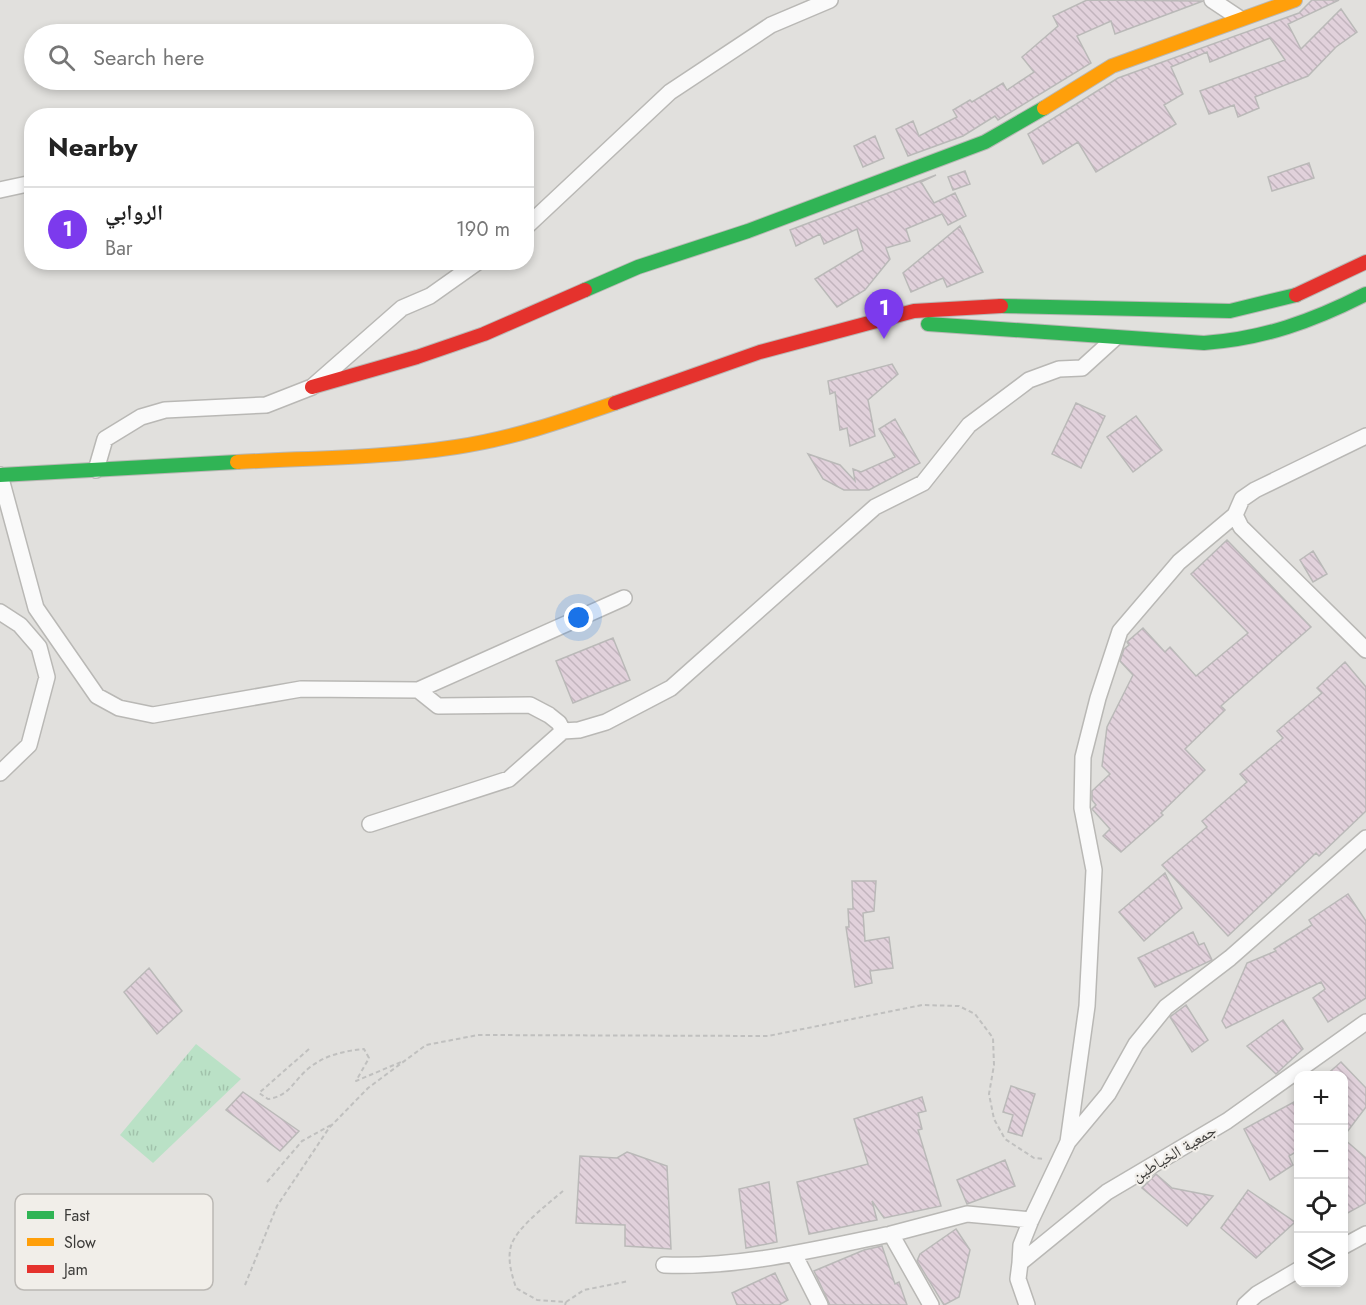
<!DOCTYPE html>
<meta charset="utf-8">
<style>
body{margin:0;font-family:Jost,"Noto Naskh Arabic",sans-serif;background:#f6f6f6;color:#222}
.controls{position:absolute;right:18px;bottom:18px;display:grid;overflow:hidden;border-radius:12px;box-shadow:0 3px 9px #0003}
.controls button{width:54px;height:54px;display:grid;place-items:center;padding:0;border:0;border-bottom:2px solid #e0e0e0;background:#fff;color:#222;font:30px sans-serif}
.you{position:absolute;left:579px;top:618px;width:21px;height:21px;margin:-15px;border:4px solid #fff;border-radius:50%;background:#1a73e8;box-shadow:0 0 0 9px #1a73e833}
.badge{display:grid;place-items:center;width:39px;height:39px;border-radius:50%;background:#7c3aed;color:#fff;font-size:20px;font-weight:700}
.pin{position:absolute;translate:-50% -50px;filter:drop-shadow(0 2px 3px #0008)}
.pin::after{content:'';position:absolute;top:32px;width:21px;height:18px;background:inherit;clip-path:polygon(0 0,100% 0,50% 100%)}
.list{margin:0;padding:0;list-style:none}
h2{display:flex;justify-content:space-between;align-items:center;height:78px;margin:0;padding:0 24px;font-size:26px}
h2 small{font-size:20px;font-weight:400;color:#767676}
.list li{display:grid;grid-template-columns:39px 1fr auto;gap:18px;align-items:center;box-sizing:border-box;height:84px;padding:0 24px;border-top:2px solid #e0e0e0}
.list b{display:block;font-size:22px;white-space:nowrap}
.list p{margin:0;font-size:20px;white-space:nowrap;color:#767676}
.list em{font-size:20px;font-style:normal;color:#767676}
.icon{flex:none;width:33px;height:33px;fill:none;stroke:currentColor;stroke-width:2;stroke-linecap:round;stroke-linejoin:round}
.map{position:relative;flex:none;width:1366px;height:1305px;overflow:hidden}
.search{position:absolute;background:#fff;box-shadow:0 3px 9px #0003;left:24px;top:24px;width:510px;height:66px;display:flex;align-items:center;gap:15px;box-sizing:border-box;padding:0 21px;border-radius:33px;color:#767676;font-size:22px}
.panel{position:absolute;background:#fff;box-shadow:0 3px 9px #0003;left:24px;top:108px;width:510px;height:162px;border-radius:24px}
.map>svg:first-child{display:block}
.grass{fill:url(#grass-tufts)}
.building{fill:url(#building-back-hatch);stroke:#bab9b8;stroke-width:1.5}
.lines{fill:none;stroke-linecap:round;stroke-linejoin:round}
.street-casing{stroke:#b9b8b5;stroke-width:18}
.fast-casing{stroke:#b9b8b5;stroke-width:16}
.slow-casing{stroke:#b9b8b5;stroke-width:16}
.jam-casing{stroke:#b9b8b5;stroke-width:16}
.path{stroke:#c0c0bf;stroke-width:2;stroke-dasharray:4.5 3;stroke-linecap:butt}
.street{stroke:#fafafa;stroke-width:15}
.fast{stroke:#30b455;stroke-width:14}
.slow{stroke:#ff9f0a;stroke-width:14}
.jam{stroke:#e5322d;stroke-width:14}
.labels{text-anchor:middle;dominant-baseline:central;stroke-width:4.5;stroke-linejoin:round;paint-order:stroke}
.street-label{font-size:16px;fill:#3c3b39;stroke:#f1eee9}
.key{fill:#f1eee9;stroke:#bbb8b4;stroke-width:1.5}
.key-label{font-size:16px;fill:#3c3b39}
</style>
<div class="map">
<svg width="1366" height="1305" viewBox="0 0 1366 1305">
<defs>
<pattern id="grass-tufts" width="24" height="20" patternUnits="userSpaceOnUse" patternTransform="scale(1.5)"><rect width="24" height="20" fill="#bae1c6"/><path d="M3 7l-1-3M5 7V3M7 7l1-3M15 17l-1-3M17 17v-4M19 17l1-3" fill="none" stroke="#a1c2ab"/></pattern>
<pattern id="building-back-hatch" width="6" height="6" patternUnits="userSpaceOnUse" patternTransform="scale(1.5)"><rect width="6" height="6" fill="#e1d1db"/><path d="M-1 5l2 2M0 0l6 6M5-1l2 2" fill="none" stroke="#c2b4bd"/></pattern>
</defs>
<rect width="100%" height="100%" fill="#e1e0dd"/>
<path class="grass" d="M 196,1044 L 241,1079 L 153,1163 L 120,1135 Z"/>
<path class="building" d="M 1087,0 L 1203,1 L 1115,34 L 1111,21 L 1077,36 L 1091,63 L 998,120 L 995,116 L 963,136 L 908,156 L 896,129 L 913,121 L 919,136 L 957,117 L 953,110 L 970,100 L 972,102 L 1003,83 L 1007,90 L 1034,72 L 1022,57 L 1058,26 L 1053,16 Z
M 1312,0 L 1339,0 L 1288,24 L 1301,49 L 1341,9 L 1357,32 L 1336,47 L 1308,76 L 1255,97 L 1259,108 L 1238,117 L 1234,105 L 1209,114 L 1200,91 L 1285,60 L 1270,38 L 1210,62 L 1207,52 L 1171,67 L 1183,94 L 1164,105 L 1176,124 L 1096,172 L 1078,142 L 1043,164 L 1028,134 L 1118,78 L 1299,13 Z
M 875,136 L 884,158 L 863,167 L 854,146 Z
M 1309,163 L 1314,178 L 1272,191 L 1268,177 Z
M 965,171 L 970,184 L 953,190 L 948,177 Z
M 936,175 L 921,182 L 934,203 L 955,193 L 966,216 L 948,225 L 942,214 L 906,229 L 910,241 L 886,248 L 890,259 L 865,290 L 837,307 L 815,279 L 863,250 L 857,229 L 824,244 L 820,234 L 796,246 L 790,230 Z
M 960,226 L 983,272 L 947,287 L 943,278 L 911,292 L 903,273 Z
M 892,364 L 898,374 L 868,400 L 875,436 L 850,446 L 847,428 L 840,430 L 835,392 L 830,394 L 828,381 Z
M 1076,403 L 1105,416 L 1081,468 L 1052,454 Z
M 1136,416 L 1162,450 L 1133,472 L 1107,437 Z
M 895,419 L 920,463 L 869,490 L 844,490 L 823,479 L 808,454 L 840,465 L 855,481 L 853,469 L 861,472 L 895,457 L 879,429 Z
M 1227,540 L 1311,627 L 1221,706 L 1225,710 L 1185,749 L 1205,770 L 1161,813 L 1163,815 L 1121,852 L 1103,836 L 1110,829 L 1092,809 L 1096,805 L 1092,800 L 1092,791 L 1110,774 L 1102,766 L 1107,727 L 1133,675 L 1120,661 L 1124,649 L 1129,645 L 1127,642 L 1143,628 L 1165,652 L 1170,647 L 1196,676 L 1248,633 L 1191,574 Z
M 1313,551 L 1327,574 L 1313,582 L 1300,560 Z
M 613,638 L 630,680 L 573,703 L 556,661 Z
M 1345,662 L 1366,687 L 1366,811 L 1319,856 L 1316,853 L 1228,936 L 1162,865 L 1207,827 L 1202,821 L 1247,782 L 1240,774 L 1283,738 L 1277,731 L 1322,693 L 1317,688 Z
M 1165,873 L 1182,908 L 1144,941 L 1119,912 Z
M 852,881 L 876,881 L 874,911 L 863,913 L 865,941 L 889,937 L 893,968 L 870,971 L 872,983 L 855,987 L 846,927 L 849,927 L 848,909 L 853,909 Z
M 1348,894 L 1366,921 L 1366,998 L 1328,1022 L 1313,998 L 1325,989 L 1321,982 L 1226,1028 L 1222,1021 L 1247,963 L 1276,951 L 1274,949 L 1312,925 L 1309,920 Z
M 1193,932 L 1199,945 L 1204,943 L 1212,960 L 1155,987 L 1138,958 Z
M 149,968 L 182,1011 L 157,1034 L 124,992 Z
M 1186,1005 L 1208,1040 L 1192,1052 L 1170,1017 Z
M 1283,1020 L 1303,1049 L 1276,1074 L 1247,1046 Z
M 1341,1062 L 1366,1088 L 1366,1107 L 1344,1136 L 1344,1076 L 1325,1076 Z
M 1011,1086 L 1035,1094 L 1022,1136 L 1008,1132 L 1013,1115 L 1003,1112 Z
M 243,1092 L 299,1131 L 280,1151 L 226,1110 Z
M 922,1097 L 926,1111 L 918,1113 L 922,1129 L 918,1130 L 941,1206 L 884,1218 L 872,1201 L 877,1220 L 809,1234 L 797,1182 L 868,1164 L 854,1119 Z
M 1294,1102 L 1299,1110 L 1299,1150 L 1289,1156 L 1293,1165 L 1270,1180 L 1244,1129 Z
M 1344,1139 L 1366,1158 L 1366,1203 L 1344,1215 Z
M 627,1152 L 667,1166 L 671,1249 L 625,1246 L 625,1225 L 576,1223 L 580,1156 L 617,1158 Z
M 1005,1160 L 1015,1186 L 967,1204 L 957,1180 Z
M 1156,1174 L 1172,1188 L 1213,1196 L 1187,1226 L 1142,1188 Z
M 769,1182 L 777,1242 L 746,1248 L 739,1189 Z
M 1248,1190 L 1295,1222 L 1256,1258 L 1221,1228 Z
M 956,1229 L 970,1250 L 959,1297 L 944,1305 L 917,1261 L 920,1254 Z
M 882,1246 L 895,1284 L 899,1282 L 907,1305 L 830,1305 L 814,1271 L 864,1250 Z
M 775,1273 L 788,1300 L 779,1305 L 737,1305 L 732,1293 Z"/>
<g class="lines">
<g class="street-casing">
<path id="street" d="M 1212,0 L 1239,18
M 0,190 L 32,183
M 526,227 L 670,92 L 771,25 L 830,0
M 1366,436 L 1255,490 L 1242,499 L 1235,515 L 1241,527 L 1366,650
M 96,470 L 105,439 L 141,417 L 165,410 L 266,405 L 312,387 L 402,308 L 430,296 L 478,262
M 0,475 L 36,608 L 97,696 L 119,708 L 153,715 L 301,689 L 418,690 L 624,598
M 0,612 L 20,625 L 39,647 L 47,677 L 29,745 L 0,773
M 418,690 L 438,706 L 530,705 L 549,715 L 559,723 L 563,731 L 579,730 L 606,722 L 671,688 L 875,507 L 923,483 L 969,425 L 1029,380 L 1059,369 L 1082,368 L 1115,338
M 370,824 L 509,779 L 563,731
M 1068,1142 L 1108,1094 L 1136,1044 L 1166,1007 L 1230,958 L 1366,838
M 1344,1246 L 1366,1234
M 794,1254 L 820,1305
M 1020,1263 L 1021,1245 L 1031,1220 L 1068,1142 L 1087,1006 L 1094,870 L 1082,808 L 1083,757 L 1098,698 L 1120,631 L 1179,562 L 1235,515
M 664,1265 C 741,1268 816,1249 891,1234
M 931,1305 L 891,1234 L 967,1214 L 1031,1220
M 1027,1305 L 1018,1279 L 1020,1263 L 1107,1192 L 1227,1121 L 1366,1022
M 1245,1305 L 1257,1294 L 1298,1270"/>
</g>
<g class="fast-casing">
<path id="fast" d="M 585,290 L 638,267 L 748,231 L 985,142 L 1044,108
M 1001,306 L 1230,311 L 1296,295
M 928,324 L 1204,343 C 1263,339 1313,321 1366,294
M 0,475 L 237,462"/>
</g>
<g class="slow-casing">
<path id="slow" d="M 1044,108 L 1112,66 L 1295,0
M 237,462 C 309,458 384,458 456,447 C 511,439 563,421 615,403"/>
</g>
<g class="jam-casing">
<path id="jam" d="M 1296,295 L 1366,262
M 312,387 L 417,357 L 484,334 L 585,290
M 615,403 L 760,352 L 914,311 L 1001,306"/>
</g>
<path class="path" d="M 309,1049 L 259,1093 L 268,1099 C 290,1096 293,1081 309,1068 C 325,1055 344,1051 364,1049 L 369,1058 L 356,1081 L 401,1062
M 267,1182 L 302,1141 L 331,1125
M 563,1191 C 548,1204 516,1228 511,1246 C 507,1260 512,1275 516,1288 L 537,1300 L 566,1302 L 565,1305
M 245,1285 L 277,1206 L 329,1128 L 368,1088 L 426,1045 L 478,1035 L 768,1036 L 922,1005 L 959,1006 L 975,1014 L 993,1038 L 994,1065 L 989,1094 L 994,1119 L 1005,1139 L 1034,1158 L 1045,1159
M 566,1302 L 584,1290 L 629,1281"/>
<use href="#street" class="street"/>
<use href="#fast" class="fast"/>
<use href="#slow" class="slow"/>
<use href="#jam" class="jam"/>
</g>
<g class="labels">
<g class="street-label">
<text transform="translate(1174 1153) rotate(-31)">جمعية الخياطين</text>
</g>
</g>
<rect x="15" y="1194" width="198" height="96" rx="9" class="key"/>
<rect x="27" y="1211" width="27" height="8" fill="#30b455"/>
<rect x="27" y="1238" width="27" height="8" fill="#ff9f0a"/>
<rect x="27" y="1265" width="27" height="8" fill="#e5322d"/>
<g class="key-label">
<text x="64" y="1221">Fast</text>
<text x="64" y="1248">Slow</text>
<text x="64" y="1275">Jam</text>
</g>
</svg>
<div class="controls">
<button>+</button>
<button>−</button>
<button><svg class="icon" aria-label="locate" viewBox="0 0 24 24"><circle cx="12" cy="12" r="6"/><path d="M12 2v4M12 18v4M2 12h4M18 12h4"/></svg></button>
<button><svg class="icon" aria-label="layers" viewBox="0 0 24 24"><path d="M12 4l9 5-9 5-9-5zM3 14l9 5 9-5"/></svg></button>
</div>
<div class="you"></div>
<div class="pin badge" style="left:884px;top:339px">1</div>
<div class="search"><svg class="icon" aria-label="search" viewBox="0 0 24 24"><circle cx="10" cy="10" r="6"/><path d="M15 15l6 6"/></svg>Search here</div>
<section class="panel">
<h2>Nearby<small></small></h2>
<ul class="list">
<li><span class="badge">1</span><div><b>الروابي</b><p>Bar</p></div><em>190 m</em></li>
</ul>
</section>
</div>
